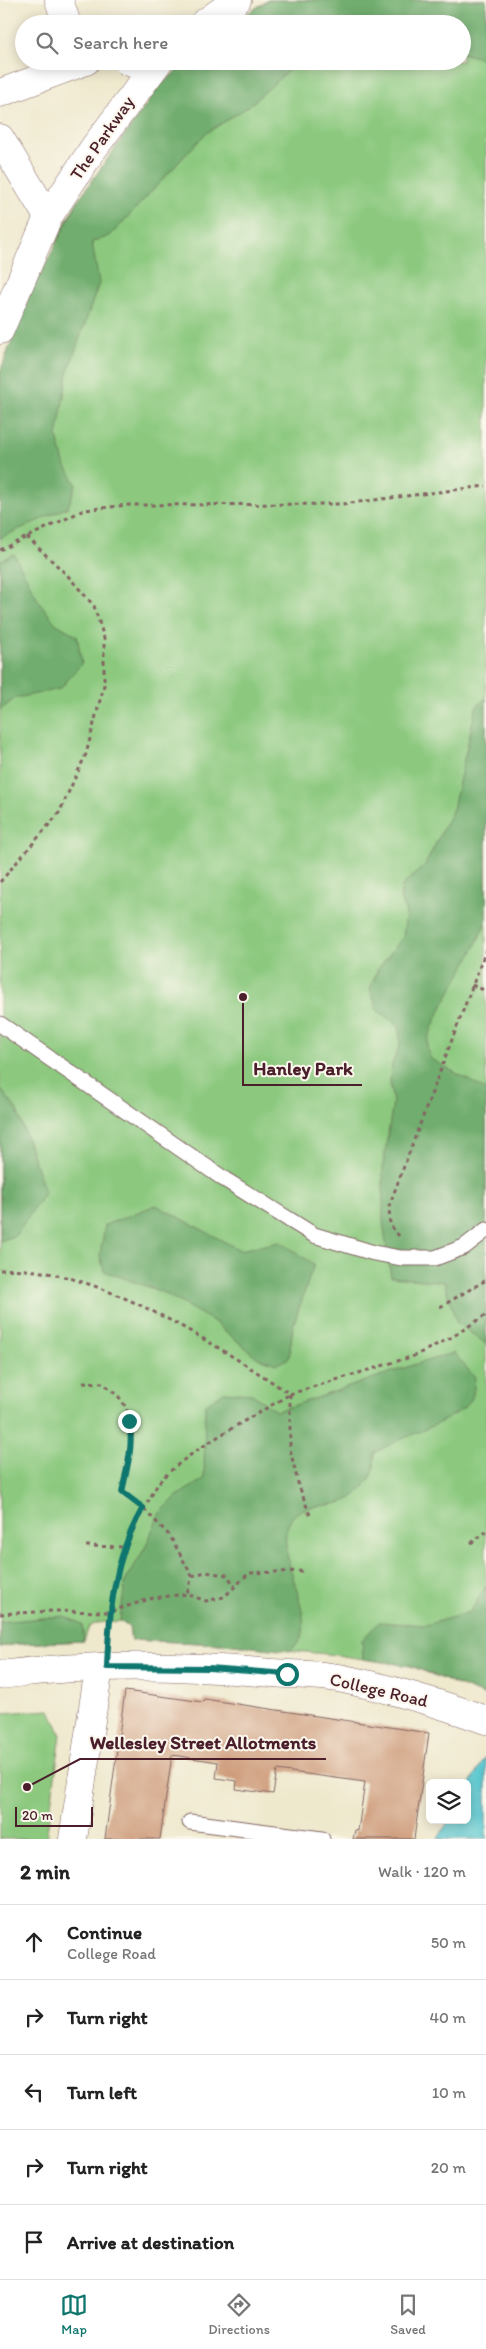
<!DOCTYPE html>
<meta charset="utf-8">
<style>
body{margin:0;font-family:Itim,sans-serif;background:#f6f6f6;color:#222}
.controls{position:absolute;right:15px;bottom:15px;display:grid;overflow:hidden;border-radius:8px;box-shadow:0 2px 12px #0003}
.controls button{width:45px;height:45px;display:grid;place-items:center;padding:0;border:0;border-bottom:1px solid #e0e0e0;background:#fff;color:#222;font:25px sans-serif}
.scale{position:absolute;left:15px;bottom:12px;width:78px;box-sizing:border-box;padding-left:5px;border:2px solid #4a1f2b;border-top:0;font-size:14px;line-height:18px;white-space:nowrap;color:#4a1f2b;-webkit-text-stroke:4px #fbf7ec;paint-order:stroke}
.stop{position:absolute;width:15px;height:15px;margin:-11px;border:4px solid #0f766e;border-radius:50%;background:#fff}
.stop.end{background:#0f766e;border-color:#fff;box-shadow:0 1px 5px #0008}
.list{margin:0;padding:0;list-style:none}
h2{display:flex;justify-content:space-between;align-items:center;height:65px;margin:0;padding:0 20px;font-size:21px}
h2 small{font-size:16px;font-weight:400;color:#767676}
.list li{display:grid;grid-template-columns:32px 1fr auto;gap:15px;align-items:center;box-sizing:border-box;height:75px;padding:0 20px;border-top:1px solid #e0e0e0}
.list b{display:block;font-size:19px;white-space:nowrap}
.list p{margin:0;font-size:16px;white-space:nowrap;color:#767676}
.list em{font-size:16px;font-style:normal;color:#767676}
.icon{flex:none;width:28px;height:28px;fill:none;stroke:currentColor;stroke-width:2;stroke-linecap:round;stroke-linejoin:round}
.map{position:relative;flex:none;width:486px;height:1839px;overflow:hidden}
.search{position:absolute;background:#fff;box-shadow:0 2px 12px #0003;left:15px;right:15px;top:15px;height:55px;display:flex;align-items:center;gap:12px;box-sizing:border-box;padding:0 18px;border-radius:28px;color:#767676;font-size:19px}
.sheet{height:440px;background:#fff}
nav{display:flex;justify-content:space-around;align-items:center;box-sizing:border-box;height:70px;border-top:1px solid #e0e0e0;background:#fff;font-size:14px;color:#767676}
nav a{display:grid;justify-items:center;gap:2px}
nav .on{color:#0f766e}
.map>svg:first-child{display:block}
.green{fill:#8cc97f;stroke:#6b7455}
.forest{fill:#71ad6e;stroke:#5e664c}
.water{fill:#5bc8d0;stroke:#52747e}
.building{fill:#ce9b7a}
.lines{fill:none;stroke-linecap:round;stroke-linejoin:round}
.service-casing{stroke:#836563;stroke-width:17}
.minor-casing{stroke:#836563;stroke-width:29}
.tertiary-casing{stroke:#836563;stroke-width:29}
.path{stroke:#836563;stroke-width:3;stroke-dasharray:4 4;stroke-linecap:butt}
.service{stroke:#fff;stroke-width:15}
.minor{stroke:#fff;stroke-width:28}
.tertiary{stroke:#fff;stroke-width:28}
.route{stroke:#0f766e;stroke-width:6}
.labels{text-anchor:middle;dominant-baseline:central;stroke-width:4;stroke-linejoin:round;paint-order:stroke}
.street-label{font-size:18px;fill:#4a1f2b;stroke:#fbf7ec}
.leader{fill:none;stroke:#4a1f2b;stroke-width:2}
.callout-dot{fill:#4a1f2b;stroke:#fbf7ec;stroke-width:2}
.callout-label{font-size:19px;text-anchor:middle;font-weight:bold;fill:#4a1f2b;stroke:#fbf7ec;stroke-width:4;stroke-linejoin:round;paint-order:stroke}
</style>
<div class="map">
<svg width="486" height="1839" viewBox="0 0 486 1839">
<rect width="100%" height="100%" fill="#fbf7ec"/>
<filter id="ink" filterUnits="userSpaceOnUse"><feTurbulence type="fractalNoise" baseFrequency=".02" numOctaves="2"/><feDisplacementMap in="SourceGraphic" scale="10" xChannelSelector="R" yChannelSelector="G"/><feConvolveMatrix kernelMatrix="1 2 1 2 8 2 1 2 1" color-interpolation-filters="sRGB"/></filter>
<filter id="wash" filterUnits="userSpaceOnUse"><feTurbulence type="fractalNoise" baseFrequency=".0096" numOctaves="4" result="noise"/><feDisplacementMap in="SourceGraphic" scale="20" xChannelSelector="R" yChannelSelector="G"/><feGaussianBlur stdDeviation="1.12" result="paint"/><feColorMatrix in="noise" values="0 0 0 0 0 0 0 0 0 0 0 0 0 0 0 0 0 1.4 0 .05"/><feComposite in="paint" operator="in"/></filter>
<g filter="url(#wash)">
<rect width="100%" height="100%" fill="#eee8cc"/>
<path class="green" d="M 268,0 L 486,0 L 486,1696 L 411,1666 L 336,1655 L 224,1644 L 131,1640 L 129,1627 L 120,1621 L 97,1623 L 89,1627 L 84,1641 L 17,1644 L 0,1647 L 0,372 L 65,223 L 79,199 L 159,87 L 187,61 L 462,61 L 462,24 L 232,24 Z
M 50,1710 L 61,1735 L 46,1839 L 0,1839 L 0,1713 Z"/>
<path class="forest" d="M 268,0 L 486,0 L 486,60 L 462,53 L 462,24 L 232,24 Z
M 187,61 L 299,61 L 249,106 L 205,134 L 110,236 L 92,242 L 99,283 L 68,372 L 57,437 L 64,463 L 76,484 L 68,507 L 0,538 L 0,372 L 26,303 L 79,199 L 159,87 Z
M 14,554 L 38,600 L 55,623 L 77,636 L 82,663 L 60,689 L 16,698 L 0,710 L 0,561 Z
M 486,698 L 486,921 L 475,947 L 436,1018 L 428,1039 L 427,1049 L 431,1059 L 486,1090 L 486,1344 L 457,1323 L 444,1282 L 391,1277 L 383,1222 L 383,1165 L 393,1102 L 390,1083 L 392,1064 L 400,1045 L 399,1026 L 377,1010 L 370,989 L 378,969 L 403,937 L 406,912 L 400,899 L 402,886 L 425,865 L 453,809 L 476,707 Z
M 0,1088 L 17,1110 L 45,1192 L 16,1235 L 0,1241 Z
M 156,1205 L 240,1250 L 280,1242 L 314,1264 L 293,1326 L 289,1358 L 277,1364 L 258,1358 L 213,1321 L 162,1292 L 104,1271 L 100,1255 L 105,1225 Z
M 454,1353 L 475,1378 C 474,1384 474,1393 472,1398 C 459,1422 399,1436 375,1453 C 374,1459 375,1466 373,1472 C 372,1477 367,1481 365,1485 C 342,1520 298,1491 287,1528 C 278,1558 315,1618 300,1640 C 298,1644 293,1647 290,1651 L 224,1644 L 131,1640 L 129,1627 L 120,1621 L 125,1582 L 145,1548 L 159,1514 L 177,1496 L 204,1479 L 205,1405 L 224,1392 L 252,1394 L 276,1411 C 336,1393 394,1369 454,1353 Z
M 486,1586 L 486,1696 L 411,1666 L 363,1659 L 362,1640 L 379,1622 L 426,1625 L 470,1612 Z
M 64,1616 L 82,1624 L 84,1641 L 17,1644 L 0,1647 L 0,1622 Z"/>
<path class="water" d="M 486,1757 L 486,1839 L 438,1839 L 449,1820 L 467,1820 L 467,1788 Z"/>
<g id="blocks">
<path class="building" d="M 125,1691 L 203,1702 L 204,1699 L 429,1733 L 414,1839 L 353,1839 L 355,1830 L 358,1831 L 365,1782 L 277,1770 L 273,1794 L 236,1789 L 237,1781 L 216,1778 L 218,1762 L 172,1755 L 160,1839 L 105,1839 Z"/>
</g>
</g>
<g filter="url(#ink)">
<use href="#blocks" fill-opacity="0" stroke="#836563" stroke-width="1"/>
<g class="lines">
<g class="service-casing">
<path id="service" d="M 0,1024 L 224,1179 L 314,1235 L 374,1253 L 401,1258 L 435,1258 L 464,1247 L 486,1230
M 190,1822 L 322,1839"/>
</g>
<g class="minor-casing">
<path id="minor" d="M 59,0 L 67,24
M 203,24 L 237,0
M 127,61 L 150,70
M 0,93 L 86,61
M 0,138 L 48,217
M 0,330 L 48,217 L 93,149 L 159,61
M 73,1839 L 99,1668"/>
</g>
<g class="tertiary-casing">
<path id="tertiary" d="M 0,1675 C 90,1663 182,1665 272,1673 C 297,1675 324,1674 348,1680 C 395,1690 441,1704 486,1720"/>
</g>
<path class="path" d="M 0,550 L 84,510 L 128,505 L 343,504 L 486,486
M 0,882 L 59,813 L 86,754 L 104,685 L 104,638 L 94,606 L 68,576 L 27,537
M 472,985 L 486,991
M 399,1236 L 390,1225 L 389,1206 L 486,950
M 0,1270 C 90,1262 217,1345 290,1394 L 414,1356 L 452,1337 L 486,1315
M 440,1307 L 486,1280
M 83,1382 L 103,1383 L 119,1397 L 126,1407 L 132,1434 L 122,1492 L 143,1508 L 170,1536 L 192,1576 L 187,1594
M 290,1394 L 290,1449 L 298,1483 L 311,1518
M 471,1543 L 486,1532
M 86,1546 L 126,1547
M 192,1576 L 205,1572 L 227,1575 L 235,1586
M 0,1614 L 53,1611 L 109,1612 L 153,1598 L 187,1594 L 206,1601 L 224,1597 L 249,1573 L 304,1571
M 108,1640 C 109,1591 123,1541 149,1500 C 153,1493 156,1486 161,1480 C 191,1448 252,1418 290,1394"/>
<use href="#service" class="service"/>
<use href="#minor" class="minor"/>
<use href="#tertiary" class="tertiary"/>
</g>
</g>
<g class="lines" filter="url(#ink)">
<path class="route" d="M 129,1421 C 134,1444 127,1468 122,1492 L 143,1508 C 114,1556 109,1613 107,1667 L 209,1668 L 287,1674"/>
</g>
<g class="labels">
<g class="street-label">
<text transform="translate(102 138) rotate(-55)">The Parkway</text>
<text transform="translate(379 1690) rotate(13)">College Road</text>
</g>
</g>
<path class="leader" d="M243 997L243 1085H362M27 1787L80 1759H326"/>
<g class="callout-dot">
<circle cx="243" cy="997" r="5"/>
<circle cx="27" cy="1787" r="5"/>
</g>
<g class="callout-label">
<text x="303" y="1075">Hanley Park</text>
<text x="203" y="1749">Wellesley Street Allotments</text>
</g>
</svg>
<div class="controls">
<button><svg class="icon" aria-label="layers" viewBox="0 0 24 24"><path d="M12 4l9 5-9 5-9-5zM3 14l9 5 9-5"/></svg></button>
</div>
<div class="scale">20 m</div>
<div class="stop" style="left:287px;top:1674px"></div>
<div class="stop end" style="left:129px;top:1421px"></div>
<div class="search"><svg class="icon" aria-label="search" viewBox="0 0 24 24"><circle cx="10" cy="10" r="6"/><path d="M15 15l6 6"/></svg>Search here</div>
</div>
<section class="sheet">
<h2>2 min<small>Walk · 120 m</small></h2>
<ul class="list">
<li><svg class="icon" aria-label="ahead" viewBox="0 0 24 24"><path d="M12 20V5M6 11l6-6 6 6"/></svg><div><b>Continue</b><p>College Road</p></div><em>50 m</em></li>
<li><svg class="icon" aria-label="right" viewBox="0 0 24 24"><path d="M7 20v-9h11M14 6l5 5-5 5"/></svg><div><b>Turn right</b></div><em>40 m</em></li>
<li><svg class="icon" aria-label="left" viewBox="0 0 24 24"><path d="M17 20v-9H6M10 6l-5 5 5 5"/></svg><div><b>Turn left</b></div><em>10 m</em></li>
<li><svg class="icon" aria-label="right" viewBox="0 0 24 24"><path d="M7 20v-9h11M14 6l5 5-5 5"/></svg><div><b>Turn right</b></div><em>20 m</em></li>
<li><svg class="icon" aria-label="arrive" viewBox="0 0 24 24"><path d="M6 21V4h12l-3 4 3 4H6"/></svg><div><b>Arrive at destination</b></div></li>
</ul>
</section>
<nav>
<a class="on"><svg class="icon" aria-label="map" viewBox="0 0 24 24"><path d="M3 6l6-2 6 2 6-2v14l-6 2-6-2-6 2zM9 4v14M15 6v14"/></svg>Map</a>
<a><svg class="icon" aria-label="directions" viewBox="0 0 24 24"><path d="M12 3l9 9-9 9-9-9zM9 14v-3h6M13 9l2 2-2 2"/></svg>Directions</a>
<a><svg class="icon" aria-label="saved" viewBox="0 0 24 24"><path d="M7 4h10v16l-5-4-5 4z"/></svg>Saved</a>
</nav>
